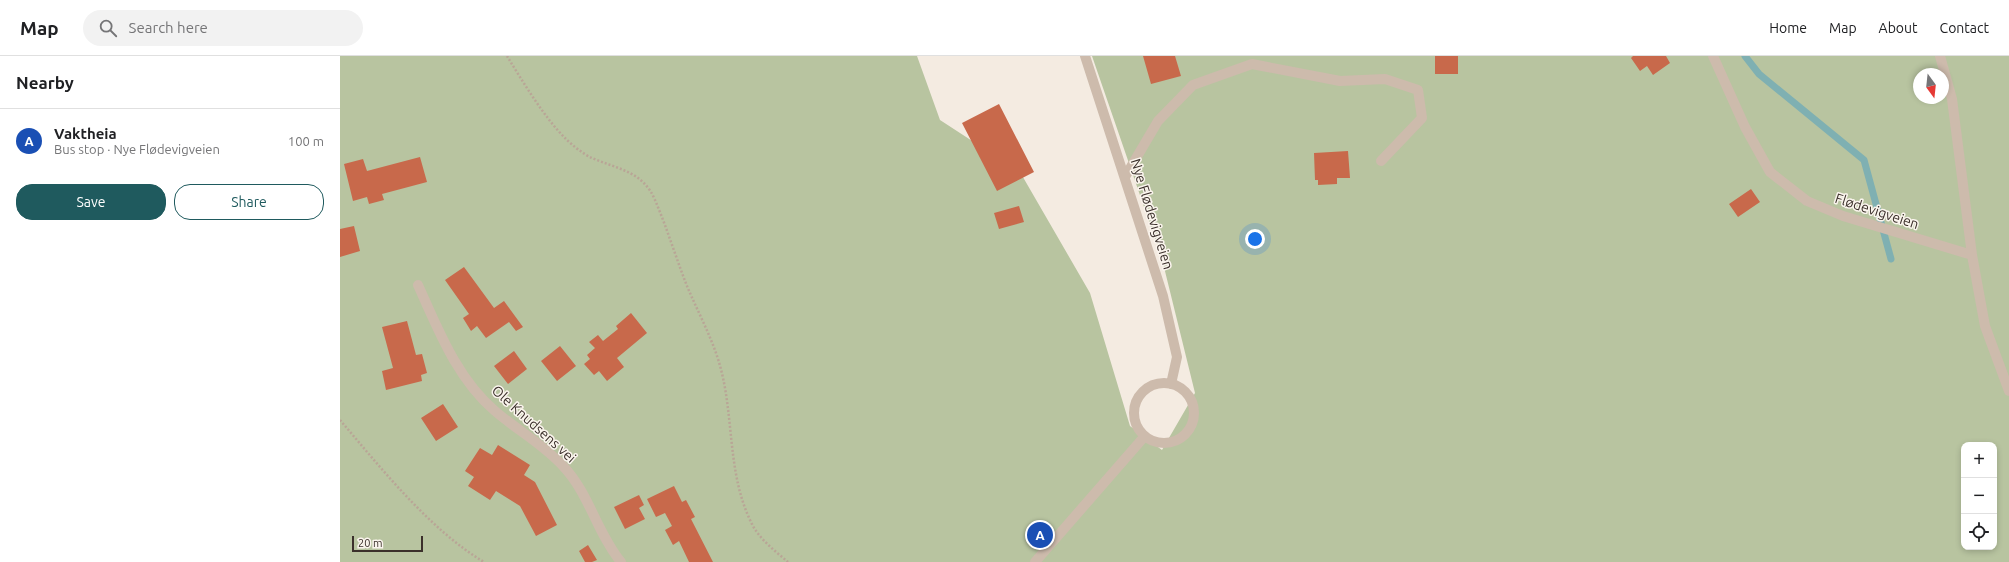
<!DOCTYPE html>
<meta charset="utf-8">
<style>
body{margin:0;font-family:Ubuntu,sans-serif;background:#f2f2f2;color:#202124}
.controls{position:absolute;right:12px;bottom:12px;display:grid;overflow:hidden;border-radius:8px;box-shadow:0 2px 6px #0003}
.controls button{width:36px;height:36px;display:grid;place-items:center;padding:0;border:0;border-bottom:1px solid #e0e0e0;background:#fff;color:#202124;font:20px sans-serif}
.compass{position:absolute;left:1573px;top:12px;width:36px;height:36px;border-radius:50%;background:#fff;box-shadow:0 2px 6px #0003;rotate:165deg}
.scale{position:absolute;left:12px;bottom:10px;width:71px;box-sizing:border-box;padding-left:4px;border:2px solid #3b302b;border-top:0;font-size:11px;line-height:14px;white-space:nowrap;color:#3b302b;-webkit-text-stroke:3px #fbf5ee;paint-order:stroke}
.you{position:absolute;left:915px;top:183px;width:14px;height:14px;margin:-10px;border:3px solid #fff;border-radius:50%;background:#1a73e8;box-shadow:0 0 0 6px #1a73e833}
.badge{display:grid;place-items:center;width:26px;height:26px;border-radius:50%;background:#1f5a5e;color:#fff;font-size:13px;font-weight:700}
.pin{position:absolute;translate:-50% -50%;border:2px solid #fff;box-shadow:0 1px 4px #0006}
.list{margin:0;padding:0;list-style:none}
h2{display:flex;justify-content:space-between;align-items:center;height:52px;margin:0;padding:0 16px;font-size:17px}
h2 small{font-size:13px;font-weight:400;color:#757577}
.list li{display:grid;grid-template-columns:26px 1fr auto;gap:12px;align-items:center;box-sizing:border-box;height:64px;padding:0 16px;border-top:1px solid #e0e0e0}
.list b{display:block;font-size:15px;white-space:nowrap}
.list p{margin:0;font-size:13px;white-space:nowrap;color:#757577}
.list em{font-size:13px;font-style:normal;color:#757577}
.actions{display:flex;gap:8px;padding:12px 16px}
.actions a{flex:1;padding:9px 0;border:1px solid #1f5a5e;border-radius:16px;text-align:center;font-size:14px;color:#1f5a5e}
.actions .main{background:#1f5a5e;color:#fff}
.icon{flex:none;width:22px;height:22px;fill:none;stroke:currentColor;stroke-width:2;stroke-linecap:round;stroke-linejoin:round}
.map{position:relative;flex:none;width:1669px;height:506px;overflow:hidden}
header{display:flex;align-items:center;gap:24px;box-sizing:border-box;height:56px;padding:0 20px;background:#fff;border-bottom:1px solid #e0e0e0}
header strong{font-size:19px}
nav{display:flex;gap:22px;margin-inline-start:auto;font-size:14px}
.search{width:280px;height:36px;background:#f2f2f2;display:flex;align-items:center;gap:10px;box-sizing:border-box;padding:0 14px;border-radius:22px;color:#757577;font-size:15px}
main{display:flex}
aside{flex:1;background:#fff}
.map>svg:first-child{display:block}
.green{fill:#b8c4a0;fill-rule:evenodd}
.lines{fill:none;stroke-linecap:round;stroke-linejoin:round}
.stream{stroke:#7fb0b2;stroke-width:7}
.building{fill:#c8694b}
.path{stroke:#b9a596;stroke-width:2.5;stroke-dasharray:2 2;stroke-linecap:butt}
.service{stroke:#cdbbac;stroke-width:10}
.minor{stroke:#cdbbac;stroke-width:10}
.labels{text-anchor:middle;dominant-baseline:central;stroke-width:3;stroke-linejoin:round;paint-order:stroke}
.street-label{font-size:14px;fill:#3b302b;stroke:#fbf5ee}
</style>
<header>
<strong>Map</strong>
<div class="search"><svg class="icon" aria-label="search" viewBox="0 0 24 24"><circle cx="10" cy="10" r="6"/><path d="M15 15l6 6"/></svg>Search here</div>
<nav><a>Home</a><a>Map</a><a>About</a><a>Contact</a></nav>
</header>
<main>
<aside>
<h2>Nearby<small></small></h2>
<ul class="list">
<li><span class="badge" style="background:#1a4fb4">A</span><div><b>Vaktheia</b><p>Bus stop · Nye Flødevigveien</p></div><em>100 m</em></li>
</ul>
<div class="actions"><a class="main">Save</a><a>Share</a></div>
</aside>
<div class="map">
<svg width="1669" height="506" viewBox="0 0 1669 506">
<rect width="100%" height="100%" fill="#f4ebe1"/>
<path class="green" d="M 0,0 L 577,0 L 600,64 L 680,116 L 750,237 L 790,370 L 822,394 L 855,337 L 822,203 L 752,0 L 1669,0 L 1669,506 L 0,506 ZM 1579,18 L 1603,18 L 1603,42 L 1579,42 ZM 1624,389 L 1654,389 L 1654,491 L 1624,491 Z"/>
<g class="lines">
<path class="stream" d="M 1405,0 L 1419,18 L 1524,104 L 1551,203"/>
</g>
<path class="building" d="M 803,0 L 835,0 L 841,20 L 811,28 Z
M 1095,0 L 1118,0 L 1118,18 L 1095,18 Z
M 1293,0 L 1326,0 L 1330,7 L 1313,19 L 1307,10 L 1300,15 L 1291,2 Z
M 659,48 L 694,116 L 657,135 L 622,67 Z
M 1008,95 L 1010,122 L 997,122 L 997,128 L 978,129 L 978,124 L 975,124 L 974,97 Z
M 80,101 L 87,126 L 42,138 L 44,144 L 29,148 L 27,141 L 13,145 L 4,108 L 23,103 L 27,115 Z
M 1411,133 L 1420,146 L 1398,161 L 1389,148 Z
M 679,150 L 684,166 L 659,173 L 654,157 Z
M 14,170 L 20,195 L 0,201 L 0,173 Z
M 124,211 L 154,252 L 164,245 L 183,271 L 176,275 L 169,266 L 146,282 L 137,270 L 131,275 L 123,262 L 129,258 L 105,224 Z
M 291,257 L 307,277 L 277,302 L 284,311 L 267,325 L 259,315 L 254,319 L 244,308 L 250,303 L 247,299 L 255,292 L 249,286 L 258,279 L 263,285 L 278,273 L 276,270 Z
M 67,265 L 76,299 L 82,298 L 87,317 L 81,319 L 82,325 L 46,334 L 42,315 L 53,312 L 42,271 Z
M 220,290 L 236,310 L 217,325 L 201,305 Z
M 174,295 L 187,313 L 168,328 L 154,310 Z
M 103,348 L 118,371 L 96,385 L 81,362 Z
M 158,389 L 190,409 L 184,419 L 195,426 L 217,469 L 196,480 L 180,450 L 156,435 L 150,444 L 128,430 L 134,421 L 125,415 L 140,392 L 152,399 Z
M 334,430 L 342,446 L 346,444 L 355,461 L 351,463 L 373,506 L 349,506 L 339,485 L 333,489 L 325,474 L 332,470 L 325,457 L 316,461 L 307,443 Z
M 299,439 L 304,449 L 299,452 L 305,463 L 285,473 L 274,451 Z
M 248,489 L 257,504 L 252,506 L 245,506 L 239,495 Z"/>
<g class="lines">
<path class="path" d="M 167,0 C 183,26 204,61 225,82 C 232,89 243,98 252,102 C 277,113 303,115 315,144 C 327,172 336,202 347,230 C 357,254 370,278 378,303 C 395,356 386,415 411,466 C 418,482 435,495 448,506
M 0,364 C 41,412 90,474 144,506"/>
<path class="service" d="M 785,121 L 818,65 L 853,29 L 912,8 L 1000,25 L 1045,23 L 1078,34 L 1082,62 L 1041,105"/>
<path class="minor" d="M 745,0 L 823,240 L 837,301 L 831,328
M 1373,0 L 1405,71 L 1430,116 L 1467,145 L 1503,160 L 1632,199 L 1645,270 L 1669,335
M 1600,0 L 1612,43 L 1632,199
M 78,229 C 98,273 117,323 155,355 C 177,374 203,388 223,410 C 249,437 257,477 281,506
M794 357a30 30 0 1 1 60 0a30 30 0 1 1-60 0Z
M 695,506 L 804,381"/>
</g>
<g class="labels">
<g class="street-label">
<text transform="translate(1537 155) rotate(18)">Flødevigveien</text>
<text transform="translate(812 158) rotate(73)">Nye Flødevigveien</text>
<text transform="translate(194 368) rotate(42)">Ole Knudsens vei</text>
</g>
</g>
</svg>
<div class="controls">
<button>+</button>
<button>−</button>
<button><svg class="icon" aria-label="locate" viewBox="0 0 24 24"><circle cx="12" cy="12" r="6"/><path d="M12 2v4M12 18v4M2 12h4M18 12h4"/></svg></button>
</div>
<svg class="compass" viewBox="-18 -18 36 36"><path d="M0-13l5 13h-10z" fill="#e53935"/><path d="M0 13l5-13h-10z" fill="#757577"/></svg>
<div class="scale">20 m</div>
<div class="you"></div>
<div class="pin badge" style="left:700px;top:479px;background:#1a4fb4">A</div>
</div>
</main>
